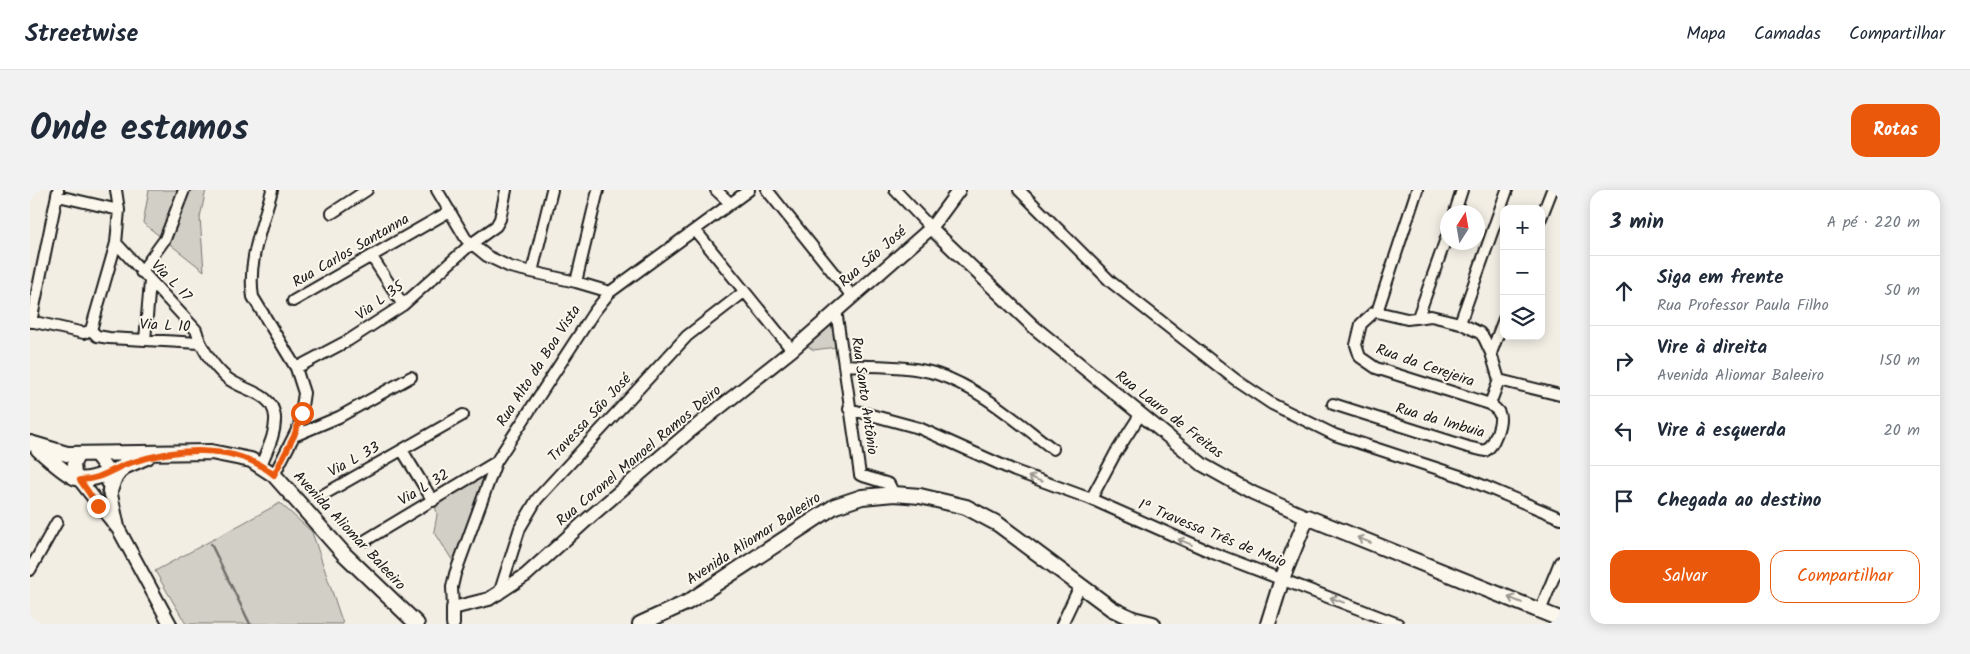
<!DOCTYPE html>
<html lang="pt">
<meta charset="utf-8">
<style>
body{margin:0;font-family:Kalam,sans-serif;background:#f2f2f3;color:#1f2937}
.controls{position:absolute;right:15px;top:15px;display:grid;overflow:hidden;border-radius:10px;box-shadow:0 2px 12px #0003}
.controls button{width:45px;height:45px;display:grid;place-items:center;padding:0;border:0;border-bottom:1px solid #e0e1e3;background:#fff;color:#1f2937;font:25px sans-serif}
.compass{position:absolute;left:1410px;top:15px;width:45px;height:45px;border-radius:50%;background:#fff;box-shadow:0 2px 12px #0003;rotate:11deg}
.stop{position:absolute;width:15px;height:15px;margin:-11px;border:4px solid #ea580c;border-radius:50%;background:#fff}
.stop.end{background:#ea580c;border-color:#fff;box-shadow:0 1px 5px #0008}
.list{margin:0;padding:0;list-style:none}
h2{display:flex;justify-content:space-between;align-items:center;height:65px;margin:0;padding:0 20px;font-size:21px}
h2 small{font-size:16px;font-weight:400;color:#747a83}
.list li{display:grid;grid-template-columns:32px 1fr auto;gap:15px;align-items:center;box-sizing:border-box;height:70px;padding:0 20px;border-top:1px solid #e0e1e3}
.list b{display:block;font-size:19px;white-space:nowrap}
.list p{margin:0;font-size:16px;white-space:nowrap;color:#747a83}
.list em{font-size:16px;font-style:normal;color:#747a83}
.actions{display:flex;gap:10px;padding:15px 20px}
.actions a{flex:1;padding:11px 0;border:1px solid #ea580c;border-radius:15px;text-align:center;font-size:18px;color:#ea580c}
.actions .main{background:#ea580c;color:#fff}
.icon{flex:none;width:28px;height:28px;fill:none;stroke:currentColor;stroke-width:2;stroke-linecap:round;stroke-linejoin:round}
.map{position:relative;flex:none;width:1530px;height:434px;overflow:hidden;border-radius:15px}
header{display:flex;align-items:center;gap:30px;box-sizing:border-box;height:70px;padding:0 25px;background:#fff;border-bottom:1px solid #e0e1e3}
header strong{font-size:24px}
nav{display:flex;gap:28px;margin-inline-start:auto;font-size:18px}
.intro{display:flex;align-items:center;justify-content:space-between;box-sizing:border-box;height:120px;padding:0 30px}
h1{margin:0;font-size:35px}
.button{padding:12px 22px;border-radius:15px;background:#ea580c;color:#fff;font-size:18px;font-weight:700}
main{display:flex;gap:30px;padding:0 30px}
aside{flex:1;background:#fff;border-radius:15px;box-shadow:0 2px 12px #0003}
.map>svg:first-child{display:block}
.green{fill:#d2cfc6;stroke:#777671}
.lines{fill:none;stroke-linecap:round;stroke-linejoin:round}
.stream{stroke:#716f6b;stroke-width:2.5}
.minor-casing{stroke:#1c1c1c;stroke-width:14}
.tertiary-casing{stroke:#1c1c1c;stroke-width:16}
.secondary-casing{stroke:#1c1c1c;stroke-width:18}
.minor{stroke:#fbf7ec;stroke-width:10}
.tertiary{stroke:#fbf7ec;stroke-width:12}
.secondary{stroke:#fbf7ec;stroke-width:14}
.oneway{stroke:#97948e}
.route{stroke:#ea580c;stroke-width:6}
.labels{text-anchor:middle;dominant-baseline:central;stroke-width:4;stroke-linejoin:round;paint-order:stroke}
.street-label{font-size:15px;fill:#1c1c1c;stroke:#fbf7ec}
</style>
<header>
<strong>Streetwise</strong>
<nav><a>Mapa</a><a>Camadas</a><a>Compartilhar</a></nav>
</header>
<div class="intro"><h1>Onde estamos</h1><a class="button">Rotas</a></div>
<main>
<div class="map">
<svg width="1530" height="434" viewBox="0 0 1530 434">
<rect width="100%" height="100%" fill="#f2eee4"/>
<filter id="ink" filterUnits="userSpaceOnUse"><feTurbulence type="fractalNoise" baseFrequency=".02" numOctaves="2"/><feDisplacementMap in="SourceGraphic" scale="10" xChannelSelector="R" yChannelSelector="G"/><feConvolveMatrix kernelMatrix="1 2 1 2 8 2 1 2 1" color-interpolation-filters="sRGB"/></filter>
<g filter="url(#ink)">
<path class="green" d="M 119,0 L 176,0 L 170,27 L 174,81 L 113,33 Z
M 797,134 L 805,138 L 807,157 L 783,160 L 774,153 Z
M 457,283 L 424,373 L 404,341 L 407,325 L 405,314 Z
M 250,313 L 282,342 L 313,434 L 156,434 L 125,381 Z"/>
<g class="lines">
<path class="stream" d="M 181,354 L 220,434"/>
<g class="minor-casing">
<path id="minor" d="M 242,0 C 233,34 217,71 223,107 L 266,178 L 274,203 L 269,236 L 244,285
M 407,0 L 436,49 L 457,66 L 480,77 L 546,92 L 580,102
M 686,0 L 701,14
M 737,0 L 822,106
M 865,0 L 901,38
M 989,0 L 1081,92 L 1206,190 L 1242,214 L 1305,245 L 1430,286 L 1530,328
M 28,6 L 89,20
M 1425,22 L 1432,0
M 302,23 L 337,0
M 1511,28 L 1522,0
M 665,40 L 762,160
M 86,53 L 166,140 C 171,158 183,176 197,188 C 213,201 243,202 245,227 C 246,244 237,260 231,275
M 342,67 L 373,115
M 111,82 L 135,49 L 154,0
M 502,82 L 522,0
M 546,92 L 568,0
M 263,111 L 420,21
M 806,120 L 830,285 L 859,294 L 864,304
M 1347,122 L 1387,0
M 1388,127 L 1418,43
M 0,131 L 54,143 L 61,140 L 86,53 L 89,20 L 86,0
M 1,132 L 28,0
M 1430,133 L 1477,0
M 61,140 L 67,146 L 79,148 L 170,153
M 115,150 L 120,92
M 1461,163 L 1474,129
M 814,175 C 844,177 878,175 907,184 C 950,198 987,232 1023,259
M 266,178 L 319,150 L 373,115 L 441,54 L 466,36 L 470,29 L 476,0
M 1469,190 L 1530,205
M 1303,214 L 1438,257 L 1455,261 C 1463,258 1473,232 1469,223 C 1467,219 1463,217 1460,214 L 1346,178 L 1330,167 L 1326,155 L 1331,134 L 1343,123 L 1347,122 L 1377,129 L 1401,126 L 1430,133 L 1450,143 L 1454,148 L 1461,163 L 1469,190 L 1460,214
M 819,219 L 889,238 L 985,281 L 1061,309 L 1183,363 L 1368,434
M 264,246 L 309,227 L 381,187
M 372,260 L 403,311
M 291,306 L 433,225
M 1061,309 L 1085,264 L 1110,225
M 336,350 L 466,272
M 0,380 L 27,332
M 469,404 L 490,338 L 507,309 L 657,146 L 714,102
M 423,418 L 422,397 L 425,384 L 466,272 L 564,122 L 580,102 L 719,0
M 1510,421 L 1530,372
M 1032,434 L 1050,396"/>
</g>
<g class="tertiary-casing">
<path id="tertiary" d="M 901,38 L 1005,138 L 1173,275 L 1223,303 L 1277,327
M 49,264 L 44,274 L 45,284 L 89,340 L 140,434
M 65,264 L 75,277 L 88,337
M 423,434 L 423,418 L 459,409 L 496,385 L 560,327 L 659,242 L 762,160 L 901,38 L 929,0"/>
</g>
<g class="secondary-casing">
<path id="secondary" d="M 0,253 L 37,264 L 181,262 L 221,270 L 244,285 L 314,364 L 387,434
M 8,259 C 20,269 32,282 46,288 C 60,295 101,273 117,267
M 80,301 L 84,289 L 94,276
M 610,434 L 658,412 L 805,316 L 832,307 L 864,304 L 890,306 L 936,317 L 968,334 L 1082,419 L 1103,429 L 1123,434
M 1238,434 L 1252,389 L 1277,327 L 1530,429"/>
</g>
<use href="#minor" class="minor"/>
<use href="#tertiary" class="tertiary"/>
<use href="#secondary" class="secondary"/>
</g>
<defs><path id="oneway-shaft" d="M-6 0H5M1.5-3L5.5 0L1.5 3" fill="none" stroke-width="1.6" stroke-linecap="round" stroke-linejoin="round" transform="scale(1.25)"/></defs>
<g class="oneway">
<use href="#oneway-shaft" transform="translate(1005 289) rotate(-160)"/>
<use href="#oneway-shaft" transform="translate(1334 350) rotate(-158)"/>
<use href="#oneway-shaft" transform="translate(1155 352) rotate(-158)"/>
<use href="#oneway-shaft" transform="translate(1307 410) rotate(-159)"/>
<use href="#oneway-shaft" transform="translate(1485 410) rotate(-158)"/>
</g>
</g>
<g class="lines" filter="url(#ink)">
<path class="route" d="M 68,316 L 50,290 C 69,290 81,280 97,274 C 142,258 205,252 244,285 L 264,246 L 272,223"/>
</g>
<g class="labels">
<g class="street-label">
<text transform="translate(321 61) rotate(-30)">Rua Carlos Santanna</text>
<text transform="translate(843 67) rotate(-41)">Rua São José</text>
<text transform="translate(141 91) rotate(46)">Via L 17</text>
<text transform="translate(350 111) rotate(-36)">Via L 35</text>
<text transform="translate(135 136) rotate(3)">Via L 10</text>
<text transform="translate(509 176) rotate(-57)">Rua Alto da Boa Vista</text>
<text transform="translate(1395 176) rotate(19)">Rua da Cerejeira</text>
<text transform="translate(834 206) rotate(82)">Rua Santo Antônio</text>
<text transform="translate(1139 225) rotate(38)">Rua Lauro de Freitas</text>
<text transform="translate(560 228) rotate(-47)">Travessa São José</text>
<text transform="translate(1410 231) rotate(16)">Rua da Imbuia</text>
<text transform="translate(609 266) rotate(-40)">Rua Coronel Manoel Ramos Deiro</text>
<text transform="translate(324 270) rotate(-29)">Via L 33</text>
<text transform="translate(394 298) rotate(-31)">Via L 32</text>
<text transform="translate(319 341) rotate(47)">Avenida Aliomar Baleeiro</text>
<text transform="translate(1182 344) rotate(22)">1ª Travessa Três de Maio</text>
<text transform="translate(724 349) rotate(-33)">Avenida Aliomar Baleeiro</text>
</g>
</g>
</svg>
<div class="controls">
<button>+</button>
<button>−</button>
<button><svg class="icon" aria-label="layers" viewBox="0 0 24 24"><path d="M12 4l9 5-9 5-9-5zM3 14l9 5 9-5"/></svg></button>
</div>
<svg class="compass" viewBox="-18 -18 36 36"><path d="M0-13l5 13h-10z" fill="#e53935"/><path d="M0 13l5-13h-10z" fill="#747a83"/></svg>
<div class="stop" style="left:272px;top:223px"></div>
<div class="stop end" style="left:68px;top:316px"></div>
</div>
<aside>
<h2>3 min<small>A pé · 220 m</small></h2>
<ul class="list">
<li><svg class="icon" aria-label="ahead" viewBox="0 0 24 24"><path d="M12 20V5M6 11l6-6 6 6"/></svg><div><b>Siga em frente</b><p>Rua Professor Paula Filho</p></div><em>50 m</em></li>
<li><svg class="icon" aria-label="right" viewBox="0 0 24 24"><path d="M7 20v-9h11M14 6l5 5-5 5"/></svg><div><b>Vire à direita</b><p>Avenida Aliomar Baleeiro</p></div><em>150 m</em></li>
<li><svg class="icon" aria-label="left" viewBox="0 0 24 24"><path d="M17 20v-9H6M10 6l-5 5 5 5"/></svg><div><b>Vire à esquerda</b></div><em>20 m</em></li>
<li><svg class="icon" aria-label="arrive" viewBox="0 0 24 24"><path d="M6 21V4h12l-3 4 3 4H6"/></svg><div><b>Chegada ao destino</b></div></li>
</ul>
<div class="actions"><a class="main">Salvar</a><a>Compartilhar</a></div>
</aside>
</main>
